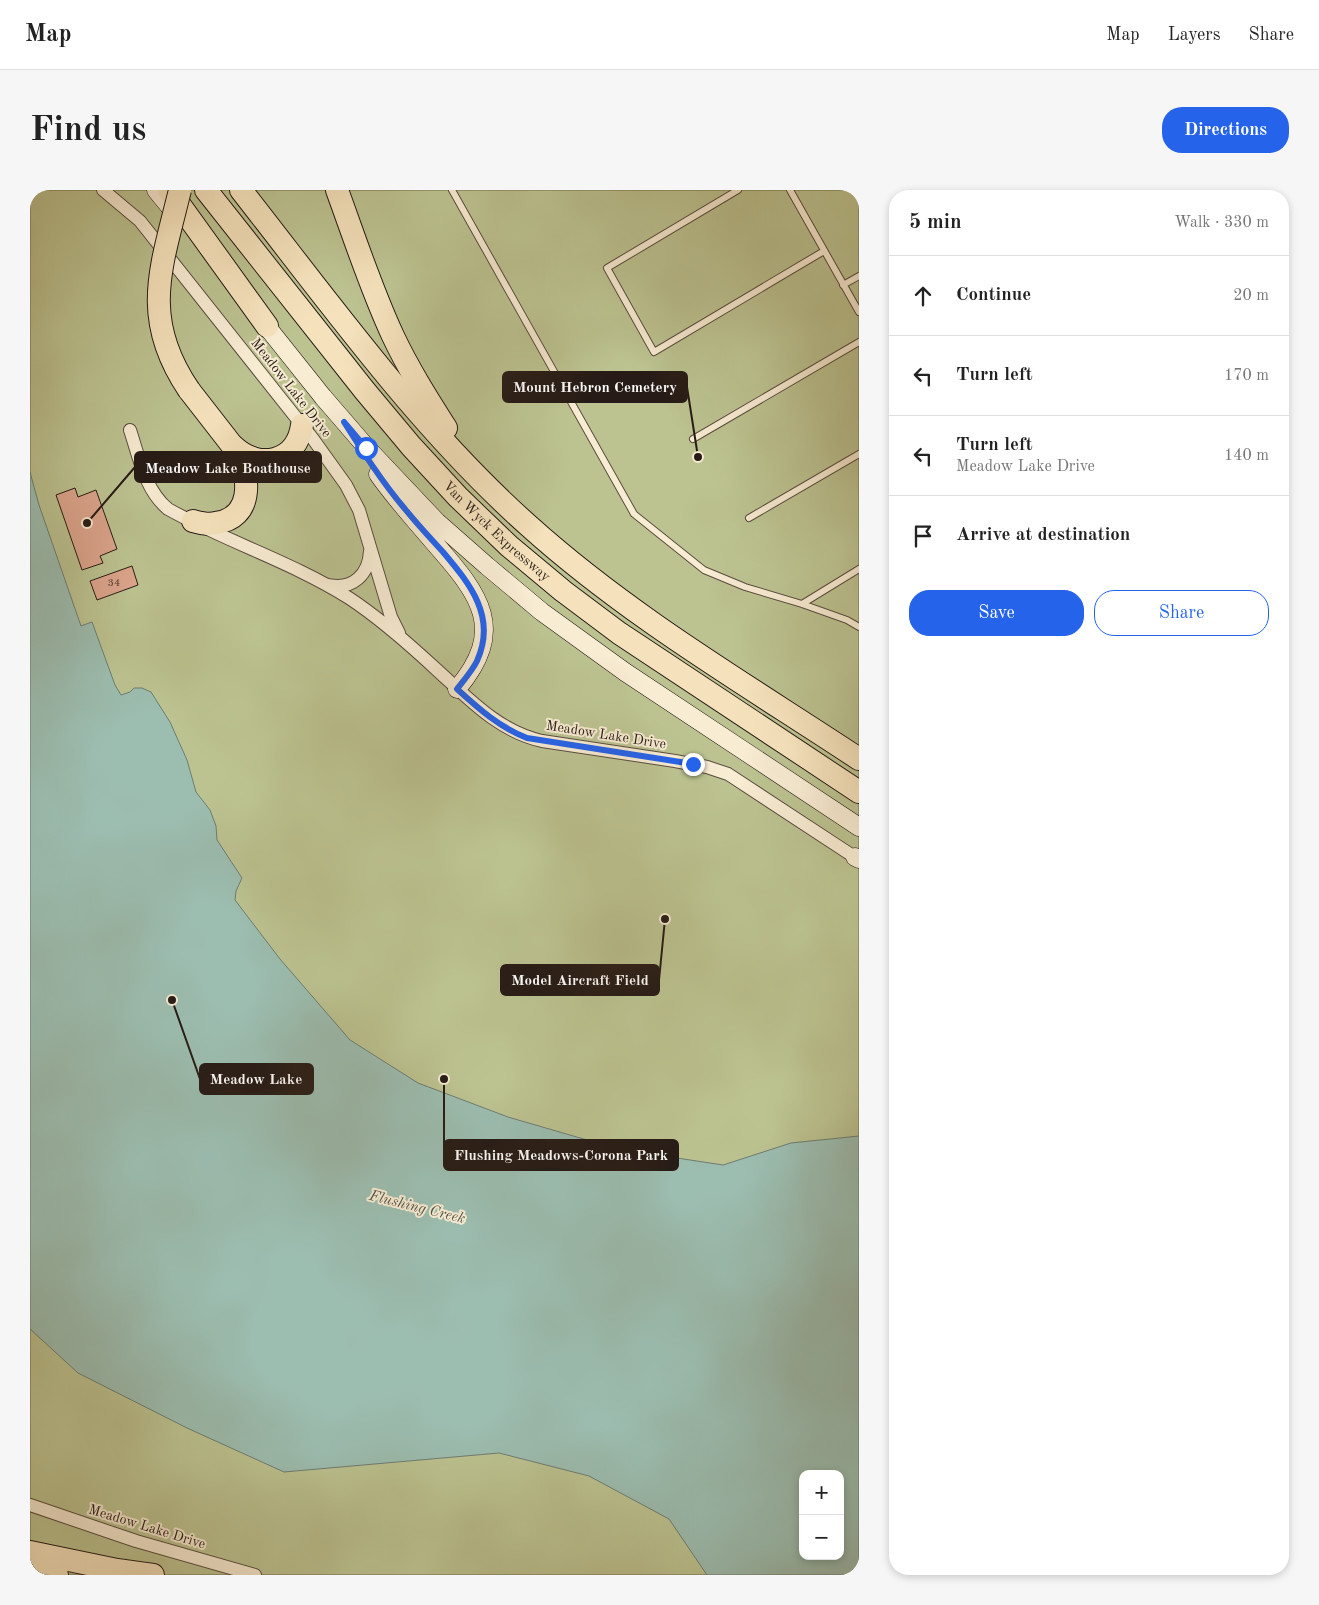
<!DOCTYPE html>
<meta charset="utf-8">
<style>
body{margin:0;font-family:"Old Standard TT",serif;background:#f6f6f6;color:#222}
.controls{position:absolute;right:15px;bottom:15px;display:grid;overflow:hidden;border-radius:10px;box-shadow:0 2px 8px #0003}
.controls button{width:45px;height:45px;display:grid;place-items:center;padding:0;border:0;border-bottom:1px solid #e0e0e0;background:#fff;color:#222;font:25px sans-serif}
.stop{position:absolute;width:15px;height:15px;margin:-11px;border:4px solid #2563eb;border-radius:50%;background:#fff}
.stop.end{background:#2563eb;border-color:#fff;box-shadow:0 1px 5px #0008}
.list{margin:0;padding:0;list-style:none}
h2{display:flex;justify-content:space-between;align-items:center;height:65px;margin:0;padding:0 20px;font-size:21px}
h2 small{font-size:16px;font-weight:400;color:#767676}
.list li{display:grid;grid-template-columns:32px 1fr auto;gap:15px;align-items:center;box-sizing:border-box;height:80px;padding:0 20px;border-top:1px solid #e0e0e0}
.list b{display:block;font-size:19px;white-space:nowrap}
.list p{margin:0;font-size:16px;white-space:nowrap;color:#767676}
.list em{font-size:16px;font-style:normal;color:#767676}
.actions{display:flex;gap:10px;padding:15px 20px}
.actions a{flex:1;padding:11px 0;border:1px solid #2563eb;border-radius:20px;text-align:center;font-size:18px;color:#2563eb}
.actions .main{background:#2563eb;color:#fff}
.icon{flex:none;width:28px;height:28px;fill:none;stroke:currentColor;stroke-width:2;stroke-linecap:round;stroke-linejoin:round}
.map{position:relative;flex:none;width:829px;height:1385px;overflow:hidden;border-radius:20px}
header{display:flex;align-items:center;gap:30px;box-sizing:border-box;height:70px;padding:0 25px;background:#fff;border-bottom:1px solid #e0e0e0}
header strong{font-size:24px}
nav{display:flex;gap:28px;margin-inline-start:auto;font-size:18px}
.intro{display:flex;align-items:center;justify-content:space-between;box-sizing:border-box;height:120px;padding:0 30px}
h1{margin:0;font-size:35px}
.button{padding:12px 22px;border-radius:20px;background:#2563eb;color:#fff;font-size:18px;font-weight:700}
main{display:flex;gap:30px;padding:0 30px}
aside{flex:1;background:#fff;border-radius:20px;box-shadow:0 2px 8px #0003}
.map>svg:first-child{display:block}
.green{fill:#bcc391;stroke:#716f54;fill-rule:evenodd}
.water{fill:#9cbeb1;stroke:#6d7d73;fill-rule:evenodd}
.building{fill:#dca58d;stroke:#261b16}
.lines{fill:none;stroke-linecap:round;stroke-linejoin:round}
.lane-casing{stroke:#5a4d40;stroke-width:8}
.street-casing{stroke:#5a4d40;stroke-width:14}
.secondary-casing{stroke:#261b16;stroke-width:19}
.highway-casing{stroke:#261b16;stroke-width:24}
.lane{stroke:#f8ecd3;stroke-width:6}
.street{stroke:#f8ecd3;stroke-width:12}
.secondary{stroke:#f8ecd3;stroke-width:18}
.highway{stroke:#f5e2bc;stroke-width:22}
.highway-bridge-casing{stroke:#261b16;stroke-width:24;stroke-linecap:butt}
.highway-bridge{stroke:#f5e2bc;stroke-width:22}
.route{stroke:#2563eb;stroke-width:6}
.labels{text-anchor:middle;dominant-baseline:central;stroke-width:4;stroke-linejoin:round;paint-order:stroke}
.number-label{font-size:11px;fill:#543e34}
.street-label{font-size:14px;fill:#261b16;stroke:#f8ecd3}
.water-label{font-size:15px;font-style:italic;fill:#4f544c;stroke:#f8ecd3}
.leader{fill:none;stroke:#261b16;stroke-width:2}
.callout-dot{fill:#261b16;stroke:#f8ecd3;stroke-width:2}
.callout{fill:#261b16;stroke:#261b16;stroke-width:2}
.callout-label{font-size:15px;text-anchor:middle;font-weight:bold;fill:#fff}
</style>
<header>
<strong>Map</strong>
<nav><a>Map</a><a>Layers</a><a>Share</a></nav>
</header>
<div class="intro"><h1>Find us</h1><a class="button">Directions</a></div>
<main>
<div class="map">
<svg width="829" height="1385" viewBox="0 0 829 1385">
<rect width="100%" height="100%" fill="#f5e2bc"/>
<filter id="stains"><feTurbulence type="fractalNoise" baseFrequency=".004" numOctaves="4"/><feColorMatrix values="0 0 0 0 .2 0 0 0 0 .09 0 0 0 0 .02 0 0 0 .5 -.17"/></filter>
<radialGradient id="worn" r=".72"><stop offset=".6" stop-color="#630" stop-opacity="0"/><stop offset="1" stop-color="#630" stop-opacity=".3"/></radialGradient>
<path class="green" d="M 0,0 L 829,0 L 829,1385 L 0,1385 ZM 773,1284 L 810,1284 L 810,1366 L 773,1366 Z"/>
<path class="water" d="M 0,282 L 9,315 L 51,436 L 62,432 L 85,495 L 91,505 L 100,502 L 104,498 L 112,498 L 121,502 L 140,532 L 157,570 L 166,602 L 180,620 L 186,636 L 187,650 L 212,688 L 206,701 L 205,710 L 250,769 L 320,850 L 388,893 L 478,927 L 588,959 L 693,975 L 761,953 L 829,946 L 829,1385 L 677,1385 L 639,1329 L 559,1286 L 469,1263 L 254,1282 L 157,1238 L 48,1183 L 0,1139 ZM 773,1284 L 810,1284 L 810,1366 L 773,1366 Z"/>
<path class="building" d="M 45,298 L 48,307 L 66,300 L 87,359 L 70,366 L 73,373 L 52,380 L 26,305 Z
M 102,376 L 108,395 L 67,410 L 60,391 Z"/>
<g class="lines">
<g class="lane-casing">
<path id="lane" d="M 422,0 L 604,324 L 674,380 L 715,397 L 772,414 L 817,430 L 829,437
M 708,0 L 577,78 L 624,162 L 794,61
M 760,0 L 829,122
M 813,95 L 829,86
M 663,249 L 829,152
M 719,328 L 829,264
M 772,414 L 829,379"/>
</g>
<g class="street-casing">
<path id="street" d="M 73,0 L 110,31 L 283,249 L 316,295 L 329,320 L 361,427 L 369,443
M 100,240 C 109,267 115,300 138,319 C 197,352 262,372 319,408 C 351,429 379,454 407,480 C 439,509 468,541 512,551 L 645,571 L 677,577 L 698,584 L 829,670
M 299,395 C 323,400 339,384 340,361
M 0,1315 L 106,1351 L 225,1385"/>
</g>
<g class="secondary-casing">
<path id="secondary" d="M 126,0 L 144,22
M 230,128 L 293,207 L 337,258 L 407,332 L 457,376 L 512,422 L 595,482 L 829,637
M 348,284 C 366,310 387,332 407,356 C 450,405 477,440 427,499
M 825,667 L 829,669"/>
</g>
<g class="highway-casing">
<g id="highway">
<path d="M 139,0 L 237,136"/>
<path id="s1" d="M 176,0 L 335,201 L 381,256 L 428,307 L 479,356 L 533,401 L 589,443 L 829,602"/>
<path d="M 211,0 C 302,116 389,238 499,336 C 599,426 717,495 829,569"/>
<path d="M 307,0 C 325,49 341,99 363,146 C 378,178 397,208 416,238"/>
<path d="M 159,200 L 208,263 C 220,289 223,328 186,333 C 178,335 171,333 163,331"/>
<path d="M 203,256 C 229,281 267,272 272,235"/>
<path d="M 0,1362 L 87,1380 L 123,1385"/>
<path d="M 0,1376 L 27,1385"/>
</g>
</g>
<use href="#lane" class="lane"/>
<use href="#street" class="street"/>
<use href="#secondary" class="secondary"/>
<use href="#highway" class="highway"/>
<g class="highway-bridge-casing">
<path id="highway-bridge" d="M 150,0 C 131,78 110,128 159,200"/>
</g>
<use href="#highway-bridge" class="highway-bridge"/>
</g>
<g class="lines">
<path class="route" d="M 336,258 L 314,232 C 333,262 352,292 375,319 C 387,334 400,348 413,362 C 440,394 467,427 447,471 C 442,481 434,490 427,499 C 449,519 469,537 497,548 L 663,574"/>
</g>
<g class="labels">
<g class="number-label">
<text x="84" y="393">34</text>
</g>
<g class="street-label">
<text transform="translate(261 198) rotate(52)">Meadow Lake Drive</text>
<text stroke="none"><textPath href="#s1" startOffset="449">Van Wyck Expressway</textPath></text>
<text transform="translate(576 545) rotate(9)">Meadow Lake Drive</text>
<text transform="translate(117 1337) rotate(17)">Meadow Lake Drive</text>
</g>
<g class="water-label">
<text transform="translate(387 1018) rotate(14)">Flushing Creek</text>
</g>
</g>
<path class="leader" d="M668 267L657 197M57 333L105 277M635 729L629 790M142 810L170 889M414 889L414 965"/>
<g class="callout-dot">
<circle cx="668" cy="267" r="5"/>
<circle cx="57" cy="333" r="5"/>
<circle cx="635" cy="729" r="5"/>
<circle cx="142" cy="810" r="5"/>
<circle cx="414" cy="889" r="5"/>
</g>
<g class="callout">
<rect x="473" y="182" width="184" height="30" rx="5"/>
<rect x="105" y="262" width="186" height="30" rx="5"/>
<rect x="471" y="775" width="158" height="30" rx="5"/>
<rect x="170" y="874" width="113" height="30" rx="5"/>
<rect x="414" y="950" width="234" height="30" rx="5"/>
</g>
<g class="callout-label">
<text x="565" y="202">Mount Hebron Cemetery</text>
<text x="198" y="283">Meadow Lake Boathouse</text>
<text x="550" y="795">Model Aircraft Field</text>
<text x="226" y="894">Meadow Lake</text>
<text x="531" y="970">Flushing Meadows-Corona Park</text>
</g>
<rect width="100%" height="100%" filter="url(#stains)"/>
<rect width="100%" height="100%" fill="url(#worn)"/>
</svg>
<div class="controls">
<button>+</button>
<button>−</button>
</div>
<div class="stop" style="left:336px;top:258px"></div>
<div class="stop end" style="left:663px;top:574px"></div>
</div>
<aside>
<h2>5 min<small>Walk · 330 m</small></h2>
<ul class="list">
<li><svg class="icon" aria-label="ahead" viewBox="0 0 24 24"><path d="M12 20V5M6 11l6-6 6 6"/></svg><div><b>Continue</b></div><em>20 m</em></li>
<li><svg class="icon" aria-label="left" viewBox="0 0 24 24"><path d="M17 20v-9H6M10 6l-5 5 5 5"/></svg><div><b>Turn left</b></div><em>170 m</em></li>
<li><svg class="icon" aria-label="left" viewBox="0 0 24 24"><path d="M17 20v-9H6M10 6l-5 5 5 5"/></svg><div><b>Turn left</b><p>Meadow Lake Drive</p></div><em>140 m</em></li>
<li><svg class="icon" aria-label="arrive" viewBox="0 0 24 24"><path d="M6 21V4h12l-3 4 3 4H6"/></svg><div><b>Arrive at destination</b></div></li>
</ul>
<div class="actions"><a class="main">Save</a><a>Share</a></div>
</aside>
</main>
